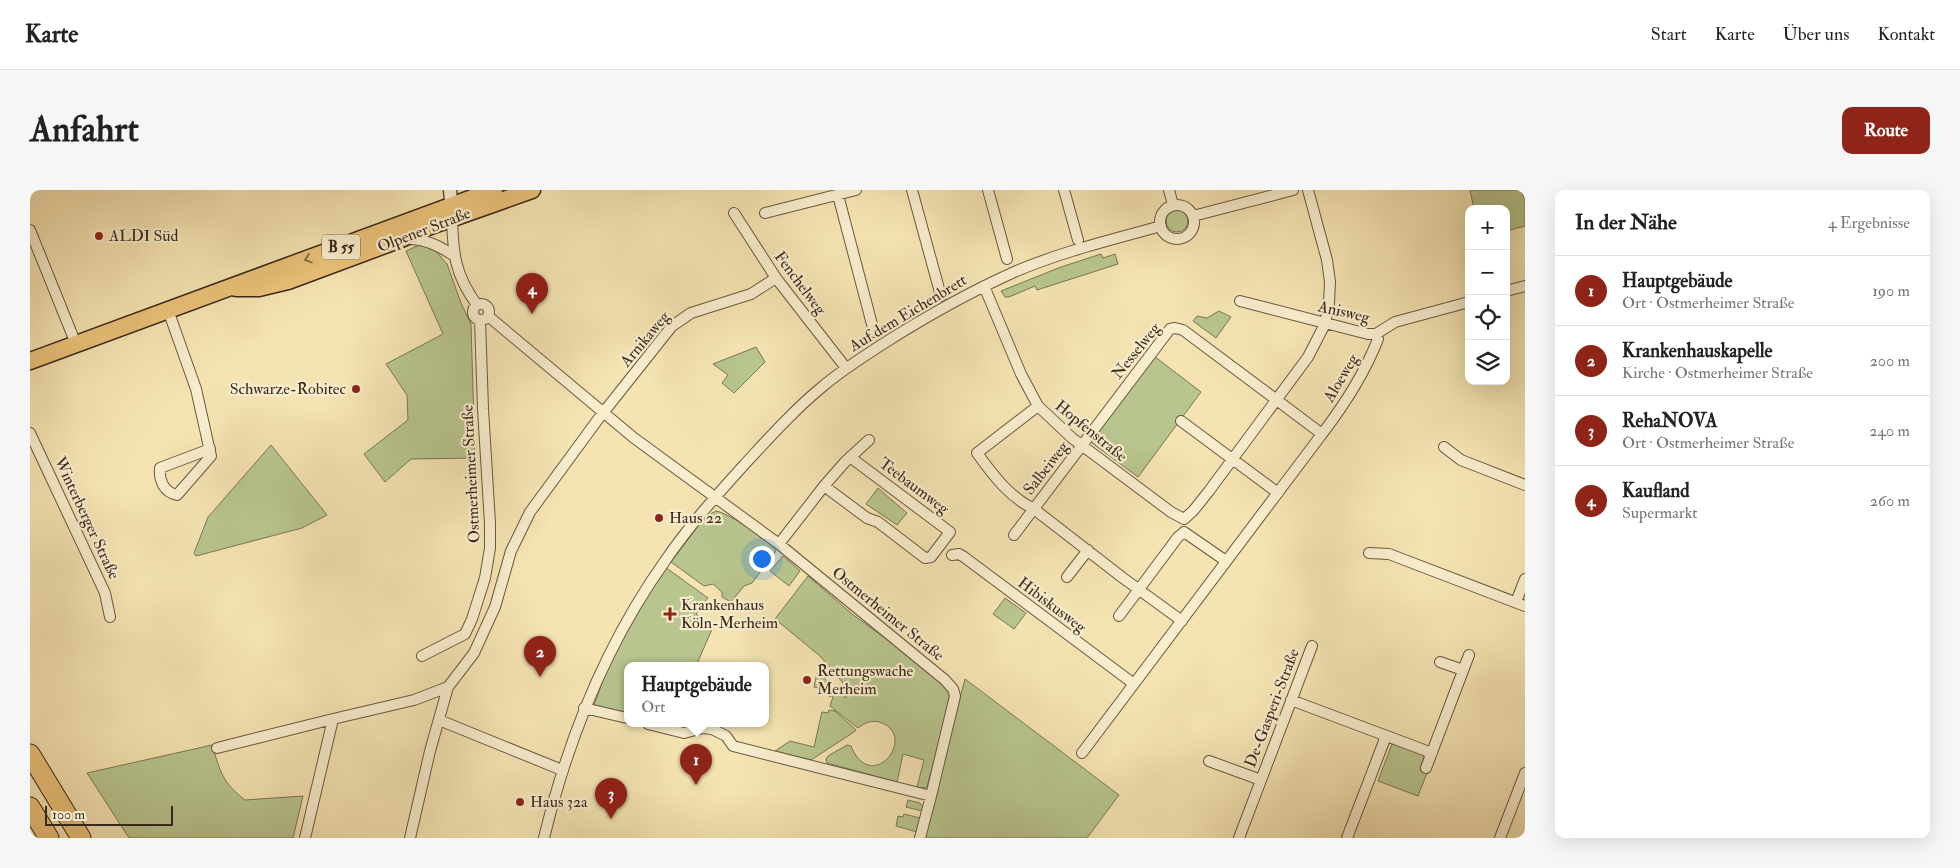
<!DOCTYPE html>
<html lang="de">
<meta charset="utf-8">
<style>
body{margin:0;font-family:"IM FELL Double Pica",serif;background:#f6f6f6;color:#222}
.controls{position:absolute;right:15px;top:15px;display:grid;overflow:hidden;border-radius:10px;box-shadow:0 5px 20px #0002}
.controls button{width:45px;height:45px;display:grid;place-items:center;padding:0;border:0;border-bottom:1px solid #e0e0e0;background:#fff;color:#222;font:25px sans-serif}
.scale{position:absolute;left:15px;bottom:12px;width:128px;box-sizing:border-box;padding-left:5px;border:2px solid #3b281c;border-top:0;font-size:14px;line-height:18px;white-space:nowrap;color:#3b281c;-webkit-text-stroke:4px #f8edcd;paint-order:stroke}
.you{position:absolute;left:731px;top:368px;width:18px;height:18px;margin:-12px;border:4px solid #fff;border-radius:50%;background:#1a73e8;box-shadow:0 0 0 8px #1a73e833}
.badge{display:grid;place-items:center;width:32px;height:32px;border-radius:50%;background:#8f2418;color:#fff;font-size:16px;font-weight:700}
.pin{position:absolute;translate:-50% -41px;filter:drop-shadow(0 1px 2px #0008)}
.pin::after{content:'';position:absolute;top:26px;width:18px;height:15px;background:inherit;clip-path:polygon(0 0,100% 0,50% 100%)}
.popup{position:absolute;left:594px;top:472px;width:145px;height:65px;box-sizing:border-box;display:grid;place-content:center;border-radius:10px;background:#fff;filter:drop-shadow(0 1px 4px #0005);font-size:16px;white-space:nowrap;color:#767676}
.popup b{font-size:19px;color:#222}
.popup::after{content:'';position:absolute;left:50%;top:100%;margin-left:-10px;border:10px solid transparent;border-top-color:#fff}
.list{margin:0;padding:0;list-style:none}
h2{display:flex;justify-content:space-between;align-items:center;height:65px;margin:0;padding:0 20px;font-size:21px}
h2 small{font-size:16px;font-weight:400;color:#767676}
.list li{display:grid;grid-template-columns:32px 1fr auto;gap:15px;align-items:center;box-sizing:border-box;height:70px;padding:0 20px;border-top:1px solid #e0e0e0}
.list b{display:block;font-size:19px;white-space:nowrap}
.list p{margin:0;font-size:16px;white-space:nowrap;color:#767676}
.list em{font-size:16px;font-style:normal;color:#767676}
.icon{flex:none;width:28px;height:28px;fill:none;stroke:currentColor;stroke-width:2;stroke-linecap:round;stroke-linejoin:round}
.map{position:relative;flex:none;width:1495px;height:648px;overflow:hidden;border-radius:10px}
header{display:flex;align-items:center;gap:30px;box-sizing:border-box;height:70px;padding:0 25px;background:#fff;border-bottom:1px solid #e0e0e0}
header strong{font-size:24px}
nav{display:flex;gap:28px;margin-inline-start:auto;font-size:18px}
.intro{display:flex;align-items:center;justify-content:space-between;box-sizing:border-box;height:120px;padding:0 30px}
h1{margin:0;font-size:35px}
.button{padding:12px 22px;border-radius:10px;background:#8f2418;color:#fff;font-size:18px;font-weight:700}
main{display:flex;gap:30px;padding:0 30px}
aside{flex:1;background:#fff;border-radius:10px;box-shadow:0 5px 20px #0002}
.map>svg:first-child{display:block}
.green{fill:#b8c58e;stroke:#7a7655}
.lines{fill:none;stroke-linecap:round;stroke-linejoin:round}
.minor-casing{stroke:#6a5742;stroke-width:12}
.tertiary-casing{stroke:#6a5742;stroke-width:15}
.primary-casing{stroke:#3b281c;stroke-width:19}
.motorway-casing{stroke:#3b281c;stroke-width:21}
.minor{stroke:#f8edcd;stroke-width:10}
.tertiary{stroke:#f8edcd;stroke-width:12}
.primary{stroke:#eac279;stroke-width:16}
.motorway{stroke:#eac279;stroke-width:19}
.oneway{stroke:#8a6d46}
.poi-dot{fill:#8f2418;stroke:#f8edcd;stroke-width:2}
.labels{text-anchor:middle;dominant-baseline:central;stroke-width:4.5;stroke-linejoin:round;paint-order:stroke}
.shield{fill:#f8edcd;stroke:#746351;stroke-width:1}
.shield-label{font-size:15px;font-weight:bold;fill:#3b281c}
.street-label{font-size:16px;fill:#3b281c;stroke:#f8edcd}
.poi-label{font-size:16px;fill:#3b281c;stroke:#f8edcd;text-anchor:start}
</style>
<header>
<strong>Karte</strong>
<nav><a>Start</a><a>Karte</a><a>Über uns</a><a>Kontakt</a></nav>
</header>
<div class="intro"><h1>Anfahrt</h1><a class="button">Route</a></div>
<main>
<div class="map">
<svg width="1495" height="648" viewBox="0 0 1495 648">
<rect width="100%" height="100%" fill="#f5e4b2"/>
<filter id="stains"><feTurbulence type="fractalNoise" baseFrequency=".004" numOctaves="4"/><feColorMatrix values="0 0 0 0 .2 0 0 0 0 .09 0 0 0 0 .02 0 0 0 .5 -.17"/></filter>
<radialGradient id="worn" r=".72"><stop offset=".6" stop-color="#630" stop-opacity="0"/><stop offset="1" stop-color="#630" stop-opacity=".3"/></radialGradient>
<path class="green" d="M 1440,0 L 1491,0 L 1495,10 L 1495,36 L 1476,41 L 1476,19 L 1444,19 Z
M1136 31a11 11 0 1 1 22 0a11 11 0 1 1-22 0Z
M 389,55 L 405,60 L 417,74 L 431,113 L 441,134 L 445,268 L 381,269 L 355,292 L 334,264 L 378,230 L 377,205 L 356,174 L 413,144 L 376,61 Z
M 1071,64 L 1073,68 L 1085,64 L 1088,74 L 1007,100 L 1005,96 L 979,107 L 975,107 L 971,101 L 1031,77 Z
M 1189,121 L 1201,127 L 1186,148 L 1163,131 L 1167,126 L 1177,128 Z
M 726,157 L 735,172 L 704,203 L 692,193 L 698,185 L 683,174 Z
M 1124,166 L 1171,202 L 1108,287 L 1062,253 L 1062,250 Z
M 241,255 L 297,325 L 272,338 L 166,366 L 164,363 L 178,327 Z
M 848,298 L 877,323 L 867,335 L 836,314 Z
M 686,321 C 697,322 740,351 746,361 L 722,393 L 714,396 L 701,412 L 692,407 L 692,402 L 683,394 L 674,396 L 641,372 L 675,327 Z
M 753,366 L 770,381 L 759,396 L 740,381 Z
M 635,377 L 678,408 L 666,424 L 683,437 L 666,476 L 597,476 L 597,523 L 564,515 L 578,477 L 600,435 Z
M 778,386 L 822,424 L 866,456 L 867,455 L 917,498 L 921,505 L 897,597 L 892,598 L 887,597 L 894,570 L 873,564 L 867,592 L 797,573 L 796,569 L 798,566 L 817,555 L 821,556 C 842,607 890,544 849,532 C 841,530 834,533 828,538 L 800,516 L 803,507 L 798,506 L 799,501 L 784,497 L 787,483 L 790,483 L 803,498 L 816,508 L 813,493 L 790,466 L 745,429 Z
M 975,408 L 996,423 L 984,439 L 963,424 Z
M 935,489 L 1089,605 L 1057,648 L 894,648 Z
M 799,520 L 805,521 L 826,540 L 824,542 L 781,570 L 745,561 L 760,551 L 784,557 L 792,522 L 798,523 Z
M 1362,554 L 1366,554 L 1391,563 L 1394,567 L 1390,580 L 1397,583 L 1388,606 L 1348,591 Z
M 182,555 C 191,583 192,592 215,610 L 273,606 L 263,648 L 99,648 L 57,583 Z
M 878,610 L 890,613 L 893,617 L 892,621 L 876,617 Z
M 874,624 L 890,628 L 887,642 L 866,636 L 868,626 L 873,627 Z"/>
<g class="lines">
<g class="minor-casing">
<path id="minor" d="M 882,0 L 911,106
M 958,0 L 977,69
M 1034,0 L 1048,50
M 1139,0 L 1143,15
M 808,5 L 844,142
M1130 32a17 17 0 1 1 34 0a17 17 0 1 1-34 0Z
M 704,23 L 746,88 L 816,178
M 735,23 L 826,0
M 1163,26 L 1263,0
M 422,28 C 423,64 425,85 447,115
M 0,40 L 46,154
M 378,49 C 396,49 409,56 423,65
M 954,96 L 991,184 L 1008,216 L 1042,248 L 1141,322 L 1154,329 L 1163,321 L 1179,301 L 1278,167 L 1295,134 L 1299,113 L 1300,92 L 1297,70 L 1278,0
M 1476,101 L 1495,96
M 1210,111 L 1338,144 L 1346,144 L 1365,132 L 1439,112
M443 122a8 8 0 1 1 16 0a8 8 0 1 1-16 0Z
M 138,120 L 166,199 L 181,266 L 147,305 C 134,302 129,291 130,278 L 180,259
M 458,126 L 604,248 L 749,354 L 915,490 L 923,499 L 925,506 L 901,606 L 703,556 L 696,546 L 682,539 L 673,538 L 654,543 L 618,534
M 1008,216 L 947,263 C 963,285 979,307 1004,319 L 1093,388 L 1152,431
M 1151,231 L 1248,303
M 0,243 L 75,403 L 80,427
M 1414,257 L 1431,270 L 1495,295
M 794,296 L 815,272 L 839,250
M 1154,342 L 1196,371
M 984,345 L 1140,139 L 1145,138 L 1153,140 L 1292,244 C 1315,214 1334,185 1348,149 L 1346,144
M 749,354 L 794,296 L 837,328 L 848,332 L 895,368 L 901,367 L 920,342 L 820,267
M 1339,363 L 1359,364 L 1495,416
M 922,365 L 929,364 L 934,367 L 1104,494
M 1037,387 L 1058,360
M 1486,412 L 1495,389
M 1089,426 L 1148,347 L 1154,342
M 392,466 L 435,444 L 442,429 L 455,388 L 460,358 L 460,333 L 453,219 L 450,130
M 1410,472 L 1433,480
M 1261,510 L 1402,563
M 554,518 L 597,528
M 409,530 L 532,580
M 187,558 L 303,529
M 1052,563 L 1292,244
M 1179,571 L 1231,590
M 1396,578 L 1439,465
M 275,648 L 303,529 L 384,510 L 418,497
M 380,648 L 400,561 L 418,497 L 444,463 L 465,417 L 481,361 L 500,322 L 569,228 L 642,136 L 661,123 L 721,104 L 746,88
M 514,648 C 538,549 576,454 635,371 C 658,337 686,306 714,275 C 739,248 764,220 792,197 C 812,180 834,166 856,152 C 897,126 938,103 982,83 C 1030,62 1081,50 1131,36
M 890,648 L 901,606
M 1209,648 L 1282,456
M 1317,648 L 1356,546
M 1470,648 L 1495,583"/>
</g>
<g class="tertiary-casing">
<path id="tertiary" d="M 420,0 L 422,22"/>
</g>
<g class="primary-casing">
<path id="primary" d="M 206,98 L 229,98 L 258,91 L 371,49 L 395,38 L 502,0
M 0,171 L 464,0"/>
</g>
<g class="motorway-casing">
<path id="motorway" d="M 0,564 L 51,648
M 0,617 L 19,648"/>
</g>
<use href="#minor" class="minor"/>
<use href="#tertiary" class="tertiary"/>
<use href="#primary" class="primary"/>
<use href="#motorway" class="motorway"/>
</g>
<defs><path id="oneway-chevron" d="M-2-3.5L2.5 0L-2 3.5" fill="none" stroke-width="1.6" stroke-linecap="round" stroke-linejoin="round" transform="scale(1.25)"/></defs>
<use class="oneway" href="#oneway-chevron" transform="translate(278 69) rotate(161)"/>
<g class="poi-dot">
<circle cx="69" cy="46" r="5"/>
<circle cx="326" cy="199" r="5"/>
<circle cx="629" cy="328" r="5"/>
<path d="M637.5 416.5h5v5h5v5h-5v5h-5v-5h-5v-5h5z"/>
<circle cx="777" cy="490" r="5"/>
<circle cx="490" cy="612" r="5"/>
</g>
<g class="labels">
<rect class="shield" x="292" y="44.5" width="38" height="25" rx="4"/>
<g class="shield-label">
<text x="311" y="57">B 55</text>
</g>
<g class="street-label">
<text transform="translate(394 40) rotate(-21)">Olpener Straße</text>
<text transform="translate(770 93) rotate(53)">Fenchelweg</text>
<text transform="translate(1314 122) rotate(13)">Anisweg</text>
<text transform="translate(878 123) rotate(-31)">Auf dem Eichenbrett</text>
<text transform="translate(615 149) rotate(-50)">Arnikaweg</text>
<text transform="translate(1106 161) rotate(-51)">Nesselweg</text>
<text transform="translate(1311 188) rotate(-59)">Aloeweg</text>
<text transform="translate(1061 241) rotate(39)">Hopfenstraße</text>
<text transform="translate(1016 278) rotate(-52)">Salbeiweg</text>
<text transform="translate(441 284) rotate(-93)">Ostmerheimer Straße</text>
<text transform="translate(884 296) rotate(37)">Teebaumweg</text>
<text transform="translate(57 328) rotate(65)">Winterberger Straße</text>
<text transform="translate(1022 415) rotate(37)">Hibiskusweg</text>
<text transform="translate(858 424) rotate(39)">Ostmerheimer Straße</text>
<text transform="translate(1242 518) rotate(-69)">De-Gasperi-Straße</text>
</g>
<g class="poi-label">
<text x="79" y="46">ALDI Süd</text>
<text x="316" y="199" text-anchor="end">Schwarze-Robitec</text>
<text x="639" y="328">Haus 22</text>
<text x="651" y="415">Krankenhaus<tspan x="651" dy="18">Köln-Merheim</tspan></text>
<text x="787" y="481">Rettungswache<tspan x="787" dy="18">Merheim</tspan></text>
<text x="500" y="612">Haus 32a</text>
</g>
</g>
<rect width="100%" height="100%" filter="url(#stains)"/>
<rect width="100%" height="100%" fill="url(#worn)"/>
</svg>
<div class="controls">
<button>+</button>
<button>−</button>
<button><svg class="icon" aria-label="locate" viewBox="0 0 24 24"><circle cx="12" cy="12" r="6"/><path d="M12 2v4M12 18v4M2 12h4M18 12h4"/></svg></button>
<button><svg class="icon" aria-label="layers" viewBox="0 0 24 24"><path d="M12 4l9 5-9 5-9-5zM3 14l9 5 9-5"/></svg></button>
</div>
<div class="scale">100 m</div>
<div class="you"></div>
<div class="pin badge" style="left:666px;top:595px">1</div>
<div class="popup"><b>Hauptgebäude</b>Ort</div>
<div class="pin badge" style="left:510px;top:487px">2</div>
<div class="pin badge" style="left:581px;top:629px">3</div>
<div class="pin badge" style="left:502px;top:124px">4</div>
</div>
<aside>
<h2>In der Nähe<small>4 Ergebnisse</small></h2>
<ul class="list">
<li><span class="badge">1</span><div><b>Hauptgebäude</b><p>Ort · Ostmerheimer Straße</p></div><em>190 m</em></li>
<li><span class="badge">2</span><div><b>Krankenhauskapelle</b><p>Kirche · Ostmerheimer Straße</p></div><em>200 m</em></li>
<li><span class="badge">3</span><div><b>RehaNOVA</b><p>Ort · Ostmerheimer Straße</p></div><em>240 m</em></li>
<li><span class="badge">4</span><div><b>Kaufland</b><p>Supermarkt</p></div><em>260 m</em></li>
</ul>
</aside>
</main>
